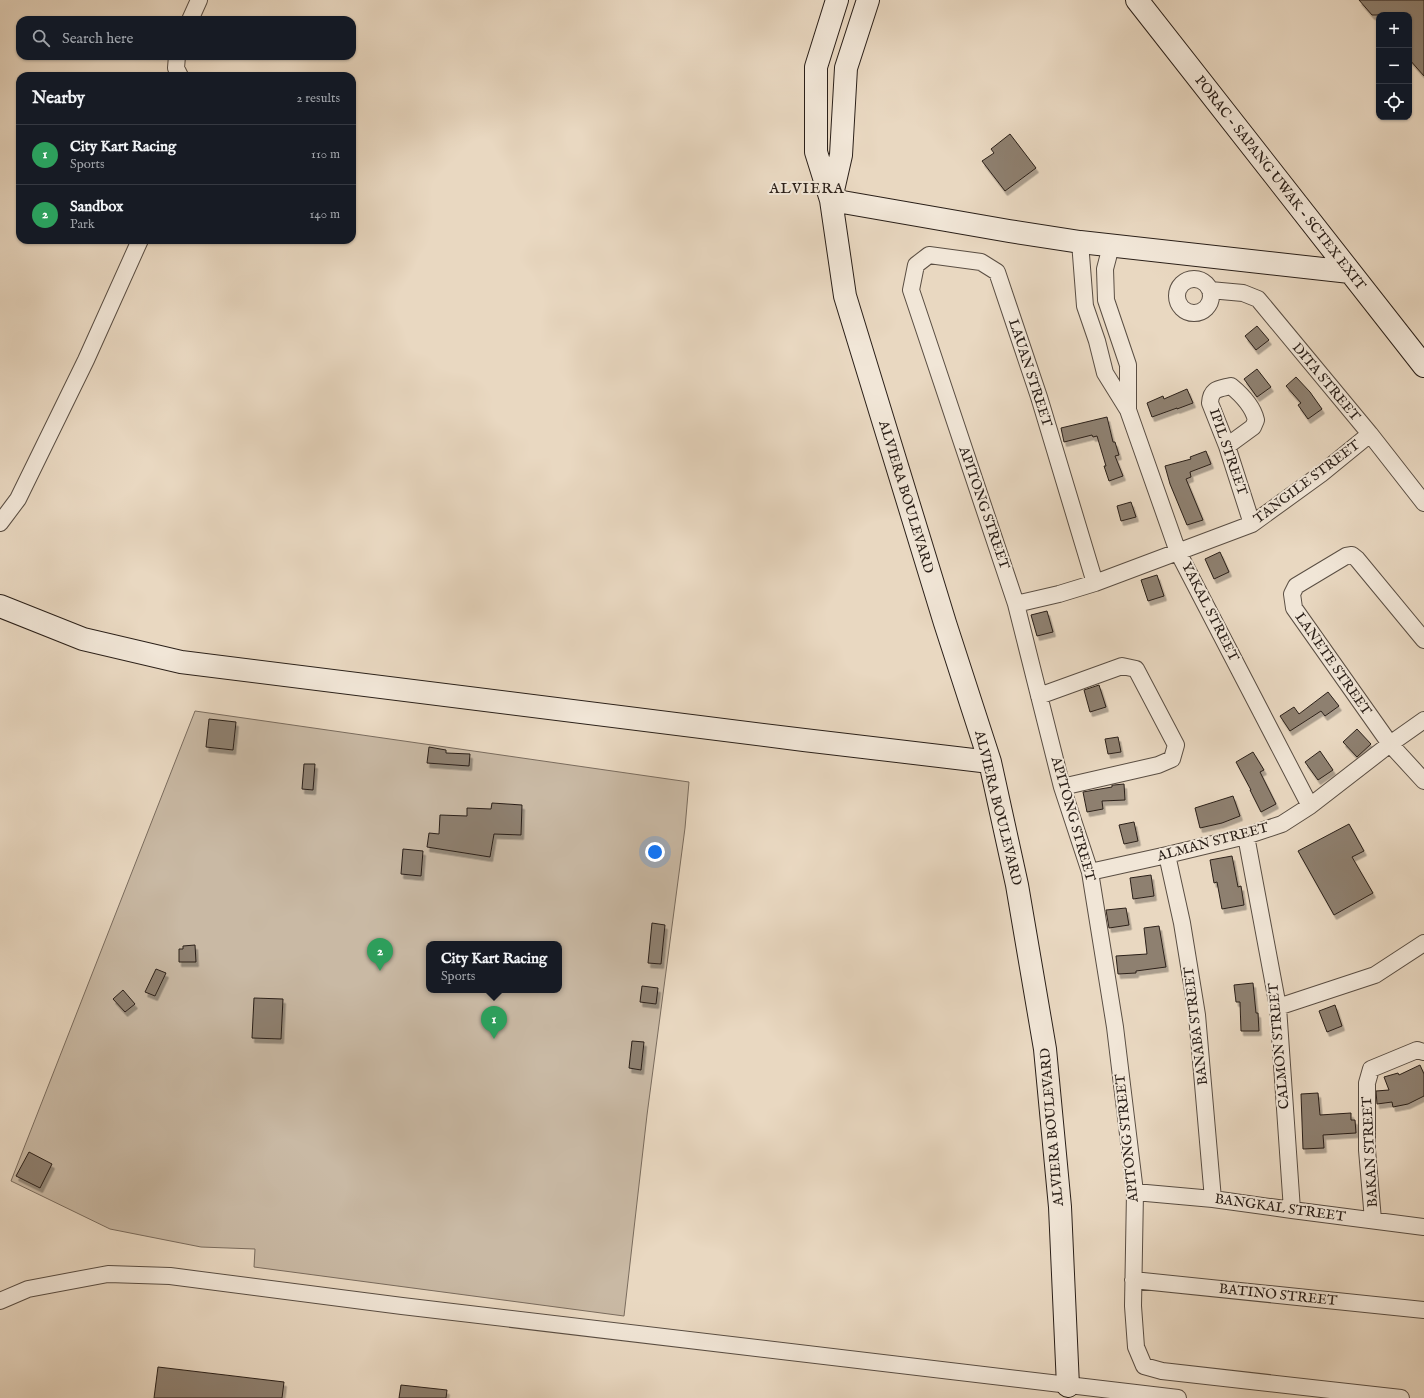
<!DOCTYPE html>
<meta charset="utf-8">
<style>
body{margin:0;font-family:"IM FELL English",serif;background:#20242c;color:#f1f3f6}
.controls{position:absolute;right:12px;top:12px;display:grid;overflow:hidden;border-radius:8px;box-shadow:0 1px 3px #0004}
.controls button{width:36px;height:36px;display:grid;place-items:center;padding:0;border:0;border-bottom:1px solid #363941;background:#171b24;color:#f1f3f6;font:20px sans-serif}
.you{position:absolute;left:655px;top:852px;width:14px;height:14px;margin:-10px;border:3px solid #fff;border-radius:50%;background:#1a73e8;box-shadow:0 0 0 6px #1a73e833}
.badge{display:grid;place-items:center;width:26px;height:26px;border-radius:50%;background:#c59692;color:#fff;font-size:13px;font-weight:700}
.pin{position:absolute;translate:-50% -33px;filter:drop-shadow(0 1px 2px #0008)}
.pin::after{content:'';position:absolute;top:21px;width:14px;height:12px;background:inherit;clip-path:polygon(0 0,100% 0,50% 100%)}
.popup{position:absolute;left:426px;top:941px;width:136px;height:52px;box-sizing:border-box;display:grid;place-content:center;border-radius:8px;background:#171b24;filter:drop-shadow(0 1px 3px #0005);font-size:13px;white-space:nowrap;color:#9ea1a6}
.popup b{font-size:15px;color:#f1f3f6}
.popup::after{content:'';position:absolute;left:50%;top:100%;margin-left:-8px;border:8px solid transparent;border-top-color:#171b24}
.list{margin:0;padding:0;list-style:none}
h2{display:flex;justify-content:space-between;align-items:center;height:52px;margin:0;padding:0 16px;font-size:17px}
h2 small{font-size:13px;font-weight:400;color:#9ea1a6}
.list li{display:grid;grid-template-columns:26px 1fr auto;gap:12px;align-items:center;box-sizing:border-box;height:60px;padding:0 16px;border-top:1px solid #363941}
.list b{display:block;font-size:15px;white-space:nowrap}
.list p{margin:0;font-size:13px;white-space:nowrap;color:#9ea1a6}
.list em{font-size:13px;font-style:normal;color:#9ea1a6}
.icon{flex:none;width:22px;height:22px;fill:none;stroke:currentColor;stroke-width:2;stroke-linecap:round;stroke-linejoin:round}
.map{position:relative;flex:none;width:1424px;height:1398px;overflow:hidden}
.search{position:absolute;background:#171b24;box-shadow:0 1px 3px #0004;left:16px;top:16px;width:340px;height:44px;display:flex;align-items:center;gap:10px;box-sizing:border-box;padding:0 14px;border-radius:12px;color:#9ea1a6;font-size:15px}
.panel{position:absolute;background:#171b24;box-shadow:0 1px 3px #0004;left:16px;top:72px;width:340px;height:172px;border-radius:12px}
.map>svg:first-child{display:block}
.green{fill:#c9b9a4;stroke:#7a6c5e;fill-rule:evenodd}
.building{fill:#8e8070;stroke:#2b2019;filter:url(#shadow)}
.lines{fill:none;stroke-linecap:round;stroke-linejoin:round}
.street-casing{stroke:#5a4e43;stroke-width:18}
.secondary-casing{stroke:#2b2019;stroke-width:24}
.street{stroke:#f1e6d7;stroke-width:16}
.secondary{stroke:#f1e6d7;stroke-width:22}
.labels{text-anchor:middle;dominant-baseline:central;stroke-width:4;stroke-linejoin:round;paint-order:stroke}
.street-label{font-size:14px;fill:#2b2019;stroke:#f1e6d7}
.neighbourhood-label{font-size:15px;letter-spacing:1px;fill:#2b2019;stroke:#f1e6d7}
</style>
<div class="map">
<svg width="1424" height="1398" viewBox="0 0 1424 1398">
<defs>
<filter id="shadow"><feDropShadow dx="2.5" dy="4.5" stdDeviation="0" flood-color="#0004"/></filter>
</defs>
<rect width="100%" height="100%" fill="#e9d8c1"/>
<filter id="stains"><feTurbulence type="fractalNoise" baseFrequency=".005" numOctaves="4"/><feColorMatrix values="0 0 0 0 .2 0 0 0 0 .09 0 0 0 0 .02 0 0 0 .5 -.17"/></filter>
<radialGradient id="worn" r=".72"><stop offset=".6" stop-color="#630" stop-opacity="0"/><stop offset="1" stop-color="#630" stop-opacity=".3"/></radialGradient>
<path class="green" d="M 195,711 L 689,782 L 685,828 L 647,1115 L 624,1316 L 254,1267 L 255,1249 L 201,1247 L 110,1229 L 11,1181 ZM 429,944 L 559,944 L 559,990 L 429,990 Z"/>
<path class="building" d="M 1359,0 L 1424,0 L 1424,76 L 1409,59 L 1409,15 L 1372,15 Z
M 1010,134 L 1036,168 L 1005,191 L 982,161 L 994,153 L 991,149 Z
M 1257,326 L 1269,340 L 1256,350 L 1245,336 Z
M 1257,369 L 1271,387 L 1257,397 L 1244,379 Z
M 1296,377 L 1310,392 L 1322,409 L 1308,419 L 1298,405 L 1301,403 L 1286,386 Z
M 1187,389 L 1193,403 L 1177,409 L 1177,408 L 1152,417 L 1147,403 L 1163,396 L 1164,399 Z
M 1107,417 L 1113,442 L 1115,442 L 1119,455 L 1115,456 L 1123,476 L 1109,481 L 1104,466 L 1106,466 L 1097,436 L 1093,437 L 1092,435 L 1064,442 L 1061,428 Z
M 1206,451 L 1211,464 L 1190,472 L 1191,477 L 1186,479 L 1203,520 L 1187,525 L 1170,484 L 1165,466 L 1191,459 L 1190,457 Z
M 1131,502 L 1136,517 L 1121,521 L 1117,506 Z
M 1220,552 L 1229,572 L 1214,579 L 1205,559 Z
M 1157,575 L 1164,596 L 1148,601 L 1141,580 Z
M 1047,611 L 1053,632 L 1037,636 L 1031,615 Z
M 1099,685 L 1106,707 L 1090,712 L 1084,690 Z
M 1328,692 L 1339,706 L 1325,716 L 1321,711 L 1290,731 L 1280,716 L 1294,707 L 1299,714 Z
M 209,719 L 236,722 L 233,750 L 206,747 Z
M 1357,729 L 1371,744 L 1357,757 L 1343,742 Z
M 1118,737 L 1121,752 L 1108,754 L 1105,739 Z
M 429,747 L 446,750 L 446,753 L 470,754 L 469,766 L 427,763 Z
M 1320,751 L 1333,770 L 1318,780 L 1305,762 Z
M 1253,752 L 1264,770 L 1260,772 L 1276,804 L 1261,812 L 1250,790 L 1251,790 L 1236,762 Z
M 304,764 L 315,764 L 313,790 L 302,789 Z
M 1124,784 L 1125,800 L 1102,801 L 1103,809 L 1087,812 L 1083,792 L 1112,787 L 1112,785 L 1114,785 Z
M 1233,796 L 1240,816 L 1222,823 L 1200,828 L 1195,808 Z
M 492,803 L 522,805 L 521,835 L 494,834 L 490,857 L 427,847 L 429,833 L 439,834 L 440,815 L 467,816 L 467,808 L 491,809 Z
M 1134,822 L 1138,841 L 1124,844 L 1119,825 Z
M 1349,824 L 1364,851 L 1352,857 L 1373,893 L 1334,915 L 1298,851 Z
M 403,849 L 423,851 L 421,876 L 401,874 Z
M 1232,856 L 1238,887 L 1241,886 L 1244,905 L 1222,909 L 1217,882 L 1214,883 L 1210,860 Z
M 1151,875 L 1154,896 L 1133,899 L 1130,878 Z
M 1126,908 L 1129,925 L 1109,928 L 1106,910 Z
M 652,923 L 665,925 L 661,964 L 648,963 Z
M 1159,926 L 1166,967 L 1136,971 L 1136,973 L 1118,974 L 1116,956 L 1147,954 L 1144,928 Z
M 195,945 L 196,962 L 179,962 L 179,949 L 183,949 L 183,946 Z
M 156,969 L 166,973 L 155,996 L 145,992 Z
M 1253,983 L 1256,1013 L 1258,1013 L 1259,1031 L 1241,1031 L 1240,1002 L 1236,1002 L 1234,985 Z
M 642,986 L 658,988 L 656,1004 L 640,1002 Z
M 123,990 L 135,1004 L 125,1012 L 113,999 Z
M 254,998 L 283,999 L 281,1039 L 252,1038 Z
M 1335,1005 L 1342,1026 L 1327,1032 L 1319,1011 Z
M 632,1041 L 644,1042 L 641,1070 L 629,1068 Z
M 1420,1065 L 1424,1074 L 1424,1096 L 1408,1104 L 1393,1107 L 1392,1102 L 1377,1104 L 1376,1091 L 1389,1090 L 1384,1077 L 1398,1073 L 1399,1075 Z
M 1318,1093 L 1320,1115 L 1351,1113 L 1351,1120 L 1355,1120 L 1356,1133 L 1323,1135 L 1324,1148 L 1303,1149 L 1301,1094 Z
M 29,1152 L 52,1164 L 40,1188 L 16,1176 Z
M 158,1367 L 284,1382 L 282,1398 L 154,1398 Z
M 401,1385 L 447,1390 L 446,1398 L 399,1398 Z"/>
<g class="lines">
<g class="street-casing">
<path id="street" d="M 190,20 L 199,0
M 177,56 L 176,68 L 180,76
M 1080,242 L 1085,306 L 1097,341 L 1105,373 L 1128,410 L 1178,552 L 1310,806
M 1111,246 L 1105,269 L 1106,300 L 1128,365 L 1128,410
M1177 296a17 17 0 1 1 34 0a17 17 0 1 1-34 0Z
M 1210,290 L 1243,293 L 1258,299 L 1370,434 L 1424,503
M 1227,446 L 1253,427 L 1256,420 C 1253,407 1242,395 1231,386 C 1219,389 1211,388 1210,403 L 1227,446 L 1252,524
M 0,523 L 18,499 L 86,360 L 140,240
M 1095,583 L 1039,397 L 997,272 L 981,262 L 929,255 L 916,265 L 911,290 L 1016,604 L 1062,787 L 1090,872 L 1115,1027 L 1135,1192 L 1133,1306 L 1136,1347 L 1144,1366 L 1162,1371 L 1401,1398
M 1016,604 L 1059,594 L 1095,583 L 1252,524 L 1321,474 L 1370,434
M 1424,640 L 1357,559 L 1352,555 L 1346,556 L 1296,586 L 1292,594 L 1294,608 L 1390,744 L 1424,781
M 1039,696 L 1122,666 L 1136,669 L 1176,745 L 1172,759 L 1158,765 L 1062,787
M 1246,836 L 1278,1007 L 1292,1210
M 1167,855 L 1182,923 L 1197,1015 L 1213,1199
M 1090,872 L 1167,855 L 1246,836 L 1282,824 L 1310,806 L 1390,744 L 1424,720
M 1278,1007 L 1375,975 L 1424,943
M 1135,1192 L 1213,1199 L 1292,1210 L 1424,1227
M 1373,1220 L 1367,1150 L 1367,1083 L 1371,1069 L 1417,1050 L 1424,1052
M 1133,1280 L 1424,1310
M 0,1301 L 28,1289 L 108,1274 L 170,1276 L 402,1306 L 1178,1398"/>
</g>
<g class="secondary-casing">
<path id="secondary" d="M 837,0 L 816,67 L 816,152 L 831,200 L 845,296 L 945,623 L 990,762 L 1017,885 L 1045,1049 L 1060,1207 L 1068,1386
M 1137,0 L 1424,366
M 831,199 L 841,155 L 846,68 L 868,0
M 831,200 L 1009,231 L 1080,242 L 1350,272
M 0,606 L 83,639 L 181,662 L 804,740 L 990,762"/>
</g>
<use href="#street" class="street"/>
<use href="#secondary" class="secondary"/>
</g>
<g class="labels">
<g class="street-label">
<text transform="translate(1280 183) rotate(52)">PORAC - SAPANG UWAK - SCTEX EXIT</text>
<text transform="translate(1030 373) rotate(72)">LAUAN STREET</text>
<text transform="translate(1326 382) rotate(50)">DITA STREET</text>
<text transform="translate(1228 452) rotate(71)">IPIL STREET</text>
<text transform="translate(1307 482) rotate(-37)">TANGILE STREET</text>
<text transform="translate(906 497) rotate(73)">ALVIERA BOULEVARD</text>
<text transform="translate(984 508) rotate(71)">APITONG STREET</text>
<text transform="translate(1210 612) rotate(63)">YAKAL STREET</text>
<text transform="translate(1333 664) rotate(55)">LANETE STREET</text>
<text transform="translate(998 808) rotate(76)">ALVIERA BOULEVARD</text>
<text transform="translate(1073 819) rotate(74)">APITONG STREET</text>
<text transform="translate(1213 842) rotate(-15)">ALMAN STREET</text>
<text transform="translate(1196 1026) rotate(-97)">BANABA STREET</text>
<text transform="translate(1279 1046) rotate(-95)">CALMON STREET</text>
<text transform="translate(1052 1127) rotate(-95)">ALVIERA BOULEVARD</text>
<text transform="translate(1127 1138) rotate(-96)">APITONG STREET</text>
<text transform="translate(1370 1152) rotate(-93)">BAKAN STREET</text>
<text transform="translate(1280 1208) rotate(8)">BANGKAL STREET</text>
<text transform="translate(1278 1295) rotate(6)">BATINO STREET</text>
</g>
<g class="neighbourhood-label">
<text x="807" y="188">ALVIERA</text>
</g>
</g>
<rect width="100%" height="100%" filter="url(#stains)"/>
<rect width="100%" height="100%" fill="url(#worn)"/>
</svg>
<div class="controls">
<button>+</button>
<button>−</button>
<button><svg class="icon" aria-label="locate" viewBox="0 0 24 24"><circle cx="12" cy="12" r="6"/><path d="M12 2v4M12 18v4M2 12h4M18 12h4"/></svg></button>
</div>
<div class="you"></div>
<div class="pin badge" style="left:494px;top:1039px;background:#2e9e5b">1</div>
<div class="popup"><b>City Kart Racing</b>Sports</div>
<div class="pin badge" style="left:380px;top:971px;background:#2e9e5b">2</div>
<div class="search"><svg class="icon" aria-label="search" viewBox="0 0 24 24"><circle cx="10" cy="10" r="6"/><path d="M15 15l6 6"/></svg>Search here</div>
<section class="panel">
<h2>Nearby<small>2 results</small></h2>
<ul class="list">
<li><span class="badge" style="background:#2e9e5b">1</span><div><b>City Kart Racing</b><p>Sports</p></div><em>110 m</em></li>
<li><span class="badge" style="background:#2e9e5b">2</span><div><b>Sandbox</b><p>Park</p></div><em>140 m</em></li>
</ul>
</section>
</div>
